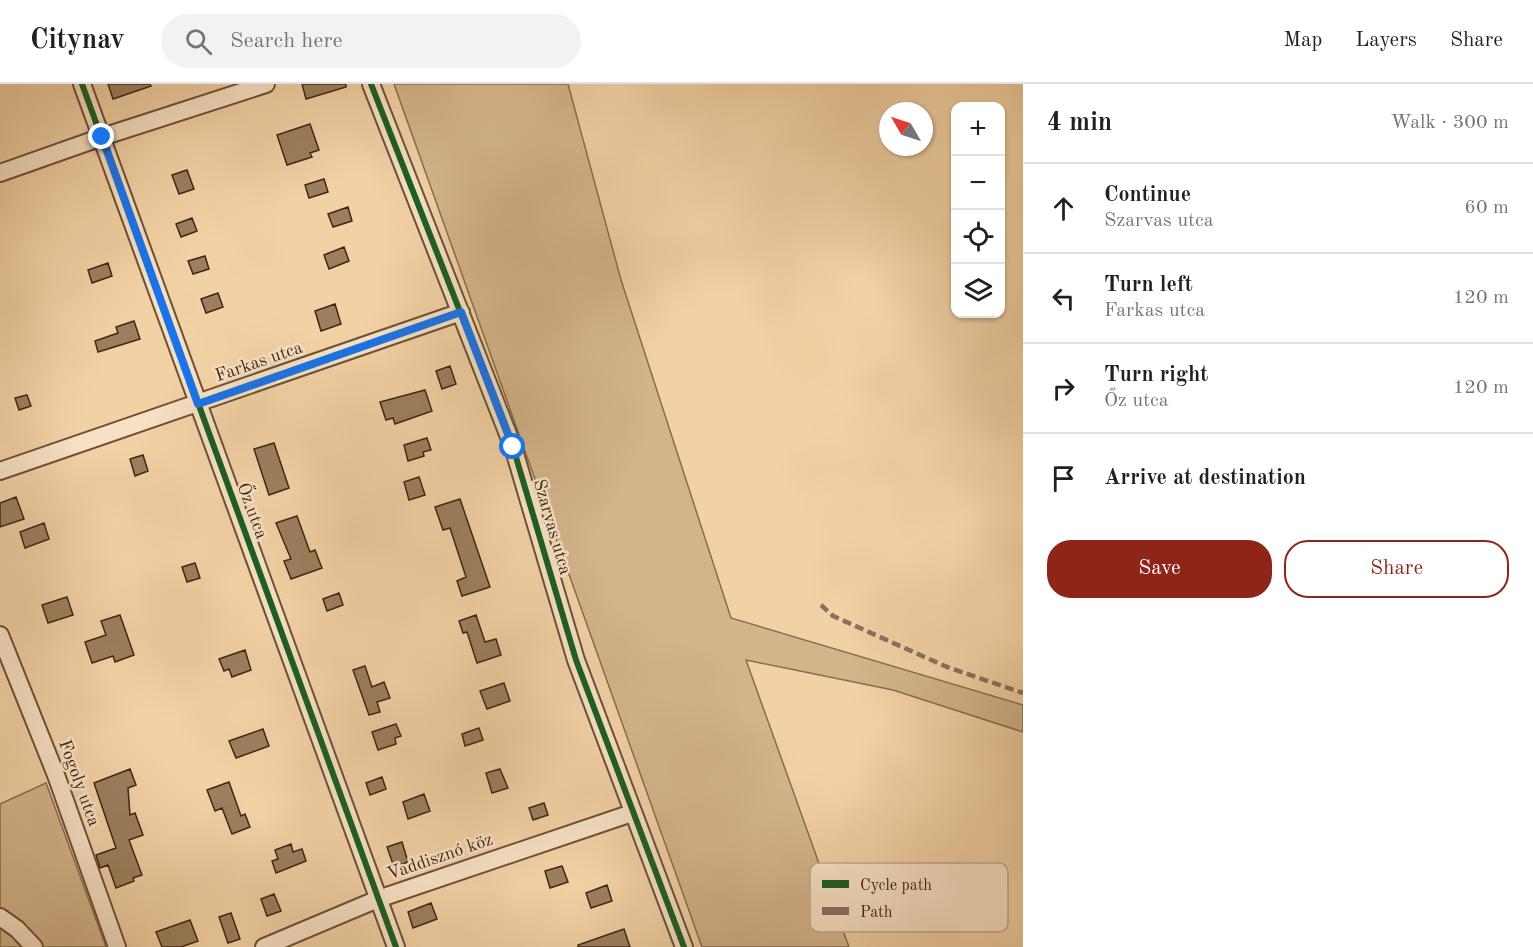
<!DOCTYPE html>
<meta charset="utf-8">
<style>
body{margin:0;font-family:"Old Standard TT",serif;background:#f2f2f2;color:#202124}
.controls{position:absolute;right:18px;top:18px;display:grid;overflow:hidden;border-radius:12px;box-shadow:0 2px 4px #0004}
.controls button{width:54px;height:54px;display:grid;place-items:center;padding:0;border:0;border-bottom:2px solid #e0e0e0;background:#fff;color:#202124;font:30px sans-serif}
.compass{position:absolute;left:879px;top:18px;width:54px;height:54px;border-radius:50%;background:#fff;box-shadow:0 2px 4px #0004;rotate:309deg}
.stop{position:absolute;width:18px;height:18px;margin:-14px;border:4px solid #1a73e8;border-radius:50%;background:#fff}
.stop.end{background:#1a73e8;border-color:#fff;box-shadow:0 2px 6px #0008}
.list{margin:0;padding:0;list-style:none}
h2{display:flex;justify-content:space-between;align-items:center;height:78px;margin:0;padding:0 24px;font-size:26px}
h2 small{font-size:20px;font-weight:400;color:#757577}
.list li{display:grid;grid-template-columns:39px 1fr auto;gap:18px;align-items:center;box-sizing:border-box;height:90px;padding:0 24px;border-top:2px solid #e0e0e0}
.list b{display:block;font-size:22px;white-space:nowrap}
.list p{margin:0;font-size:20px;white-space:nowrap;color:#757577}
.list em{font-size:20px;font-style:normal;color:#757577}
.actions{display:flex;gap:12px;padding:18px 24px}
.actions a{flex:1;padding:14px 0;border:2px solid #8f2418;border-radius:24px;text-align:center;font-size:21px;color:#8f2418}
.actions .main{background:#8f2418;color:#fff}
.icon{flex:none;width:33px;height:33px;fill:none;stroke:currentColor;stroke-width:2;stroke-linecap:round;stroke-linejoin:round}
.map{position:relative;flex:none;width:1023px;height:863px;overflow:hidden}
header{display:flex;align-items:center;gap:36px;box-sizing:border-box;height:84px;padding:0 30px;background:#fff;border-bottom:2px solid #e0e0e0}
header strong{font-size:28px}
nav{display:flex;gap:33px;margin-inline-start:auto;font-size:21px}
.search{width:420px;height:54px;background:#f2f2f2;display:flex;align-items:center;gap:15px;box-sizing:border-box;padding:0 21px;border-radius:33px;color:#757577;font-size:22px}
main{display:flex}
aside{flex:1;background:#fff}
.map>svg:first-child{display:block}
.green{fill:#d4b48b;stroke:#8a6d4f;stroke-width:1.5}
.building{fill:#9c7f5e;stroke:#3f2613;stroke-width:1.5}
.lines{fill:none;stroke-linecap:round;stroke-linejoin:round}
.minor-casing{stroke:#6c5137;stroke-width:20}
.minor{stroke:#f7e1c4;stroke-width:16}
.quiet{stroke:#8d6e63;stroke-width:4.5;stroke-dasharray:9 4.5;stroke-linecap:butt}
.cycleway-casing{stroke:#f7e1c4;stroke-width:10}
.cycleway{stroke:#1b5e20;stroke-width:6}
.route{stroke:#1a73e8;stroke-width:8}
.labels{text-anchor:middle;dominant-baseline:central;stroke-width:5;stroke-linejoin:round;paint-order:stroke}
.street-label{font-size:18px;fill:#3f2613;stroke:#f7e1c4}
.key{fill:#f7e1c4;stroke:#c0a98f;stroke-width:1.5}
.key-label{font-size:16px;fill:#3f2613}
</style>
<header>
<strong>Citynav</strong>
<div class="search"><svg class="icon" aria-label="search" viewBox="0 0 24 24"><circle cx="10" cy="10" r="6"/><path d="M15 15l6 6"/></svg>Search here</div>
<nav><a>Map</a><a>Layers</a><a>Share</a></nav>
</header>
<main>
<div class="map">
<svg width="1023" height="863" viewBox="0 0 1023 863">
<rect width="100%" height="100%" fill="#f2d1a4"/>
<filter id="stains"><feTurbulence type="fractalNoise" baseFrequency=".00333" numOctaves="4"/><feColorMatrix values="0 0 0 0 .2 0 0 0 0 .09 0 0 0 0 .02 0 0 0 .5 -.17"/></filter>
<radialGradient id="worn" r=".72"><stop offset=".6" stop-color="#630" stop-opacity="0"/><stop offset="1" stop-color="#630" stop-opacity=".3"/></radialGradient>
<path class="green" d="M 394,0 L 568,0 L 621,196 L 731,534 L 1023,621 L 1023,648 L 893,606 L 746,576 L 849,863 L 702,863 Z
M 46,699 L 106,863 L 0,863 L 0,720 Z"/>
<path class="building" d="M 108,0 L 150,0 L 151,2 L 113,15 Z
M 302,0 L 346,0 L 346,3 L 306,15 Z
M 310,40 L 319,66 L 310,69 L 312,73 L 287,81 L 277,51 Z
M 187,86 L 194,105 L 179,110 L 172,91 Z
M 324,95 L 328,108 L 309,114 L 305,101 Z
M 348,123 L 352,137 L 333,143 L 328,130 Z
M 192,134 L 197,147 L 181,153 L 176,140 Z
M 344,163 L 349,177 L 329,185 L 324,171 Z
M 205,172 L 209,185 L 193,190 L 188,177 Z
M 108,179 L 112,192 L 92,199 L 88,186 Z
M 218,209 L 223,223 L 206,229 L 201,215 Z
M 335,220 L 341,240 L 321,247 L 315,227 Z
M 134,237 L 140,255 L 98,268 L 95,257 L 118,249 L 116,243 Z
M 450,282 L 456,300 L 442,305 L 436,287 Z
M 425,306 L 432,327 L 395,340 L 393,334 L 386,336 L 380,318 Z
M 27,311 L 31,322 L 19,326 L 15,314 Z
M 427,354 L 431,366 L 423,368 L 424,372 L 408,377 L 404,361 Z
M 274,359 L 289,404 L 269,411 L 254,365 Z
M 143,371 L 148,387 L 135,392 L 130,375 Z
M 419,393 L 425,411 L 409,416 L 404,398 Z
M 16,413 L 24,435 L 0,443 L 0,419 Z
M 460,415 L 490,503 L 462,512 L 457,497 L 466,493 L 450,444 L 443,446 L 435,423 Z
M 297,432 L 310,468 L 315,466 L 322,484 L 291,495 L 284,477 L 291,475 L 276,439 Z
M 44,439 L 49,455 L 25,464 L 20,448 Z
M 195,479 L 200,494 L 187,498 L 182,483 Z
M 339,509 L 343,521 L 327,527 L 323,515 Z
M 67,513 L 73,531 L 48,539 L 42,521 Z
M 120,531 L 134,571 L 115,578 L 113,572 L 92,579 L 85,558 L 106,551 L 101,537 Z
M 476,531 L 485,558 L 496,555 L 501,571 L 477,579 L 467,548 L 463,549 L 459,537 Z
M 245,566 L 251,586 L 232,593 L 229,585 L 224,587 L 219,575 Z
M 365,582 L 372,603 L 384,598 L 390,614 L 377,618 L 380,628 L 369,631 L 353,586 Z
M 504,599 L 510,617 L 487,625 L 480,607 Z
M 396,640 L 401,652 L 395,654 L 396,660 L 378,666 L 372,648 Z
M 479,644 L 483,656 L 465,662 L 462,650 Z
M 263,645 L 269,662 L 236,674 L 229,657 Z
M 130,685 L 136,701 L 128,704 L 130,731 L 135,729 L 143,751 L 129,756 L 142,791 L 133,794 L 134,797 L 116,804 L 108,781 L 100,784 L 96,771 L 116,764 L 94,699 Z
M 500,685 L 508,704 L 492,709 L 486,689 Z
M 382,693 L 386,705 L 370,711 L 366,699 Z
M 229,698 L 241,732 L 245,730 L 250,743 L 232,750 L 222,724 L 215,727 L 207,706 Z
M 424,710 L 430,727 L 408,735 L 403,718 Z
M 544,719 L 548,731 L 533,736 L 529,724 Z
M 402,758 L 408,778 L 394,783 L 387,763 Z
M 291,760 L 293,768 L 302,765 L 306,777 L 276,789 L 272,777 L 278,775 L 275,766 Z
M 562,782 L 568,798 L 550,804 L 545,787 Z
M 607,801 L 612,817 L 591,824 L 586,809 Z
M 274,810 L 281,827 L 267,832 L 261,815 Z
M 431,819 L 437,835 L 413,844 L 408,828 Z
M 231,829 L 240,855 L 228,859 L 219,833 Z
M 190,836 L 198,857 L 181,863 L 162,863 L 156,848 Z
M 624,845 L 630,863 L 578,863 L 578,861 Z"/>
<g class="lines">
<g class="minor-casing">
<path id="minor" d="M 82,0 L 396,863
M 371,0 L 513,363 L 576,576 L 684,863
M 0,89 L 102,53 L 266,0
M 0,387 L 461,228
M 0,551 L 56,691 L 117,863
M 0,833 L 17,845 L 34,863
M 264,863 L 378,815 L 632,729"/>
</g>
<use href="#minor" class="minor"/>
<path class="quiet" d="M 821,521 L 833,532 L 947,583 L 1023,609"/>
<g class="cycleway-casing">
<path id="cycleway" d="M 82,0 L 396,863
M 371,0 L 513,363 L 576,576 L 684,863"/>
</g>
<use href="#cycleway" class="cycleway"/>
</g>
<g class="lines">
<path class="route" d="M 102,53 L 198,320 L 461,228 L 513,363"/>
</g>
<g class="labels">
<g class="street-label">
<text transform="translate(259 278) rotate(-19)">Farkas utca</text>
<text transform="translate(252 427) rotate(70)">Őz utca</text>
<text transform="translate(552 443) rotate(74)">Szarvas utca</text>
<text transform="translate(79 699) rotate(70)">Fogoly utca</text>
<text transform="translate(440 773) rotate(-19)">Vaddisznó köz</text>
</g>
</g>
<rect x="810" y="779" width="198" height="69" rx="9" class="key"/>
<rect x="822" y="796" width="27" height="8" fill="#1b5e20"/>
<rect x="822" y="823" width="27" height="8" fill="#8d6e63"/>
<g class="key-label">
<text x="860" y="806">Cycle path</text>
<text x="860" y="833">Path</text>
</g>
<rect width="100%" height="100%" filter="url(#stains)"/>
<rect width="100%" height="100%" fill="url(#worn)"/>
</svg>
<div class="controls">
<button>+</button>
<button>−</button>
<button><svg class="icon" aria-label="locate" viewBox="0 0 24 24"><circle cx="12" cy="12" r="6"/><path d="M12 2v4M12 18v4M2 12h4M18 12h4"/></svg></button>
<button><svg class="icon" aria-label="layers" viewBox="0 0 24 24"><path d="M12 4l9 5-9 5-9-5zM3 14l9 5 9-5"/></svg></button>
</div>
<svg class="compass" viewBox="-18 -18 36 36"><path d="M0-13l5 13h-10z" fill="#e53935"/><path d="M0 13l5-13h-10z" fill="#757577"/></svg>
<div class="stop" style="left:513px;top:363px"></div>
<div class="stop end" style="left:102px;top:53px"></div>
</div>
<aside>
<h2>4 min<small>Walk · 300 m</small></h2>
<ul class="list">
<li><svg class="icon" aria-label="ahead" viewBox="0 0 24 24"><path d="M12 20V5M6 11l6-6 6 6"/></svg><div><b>Continue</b><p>Szarvas utca</p></div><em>60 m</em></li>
<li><svg class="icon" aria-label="left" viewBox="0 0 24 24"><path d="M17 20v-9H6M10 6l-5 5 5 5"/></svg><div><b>Turn left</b><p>Farkas utca</p></div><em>120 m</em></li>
<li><svg class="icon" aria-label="right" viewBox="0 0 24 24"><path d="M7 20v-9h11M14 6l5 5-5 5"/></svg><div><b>Turn right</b><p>Őz utca</p></div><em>120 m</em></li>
<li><svg class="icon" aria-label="arrive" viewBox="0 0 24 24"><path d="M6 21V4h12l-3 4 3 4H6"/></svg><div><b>Arrive at destination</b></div></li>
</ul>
<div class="actions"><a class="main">Save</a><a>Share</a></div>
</aside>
</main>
